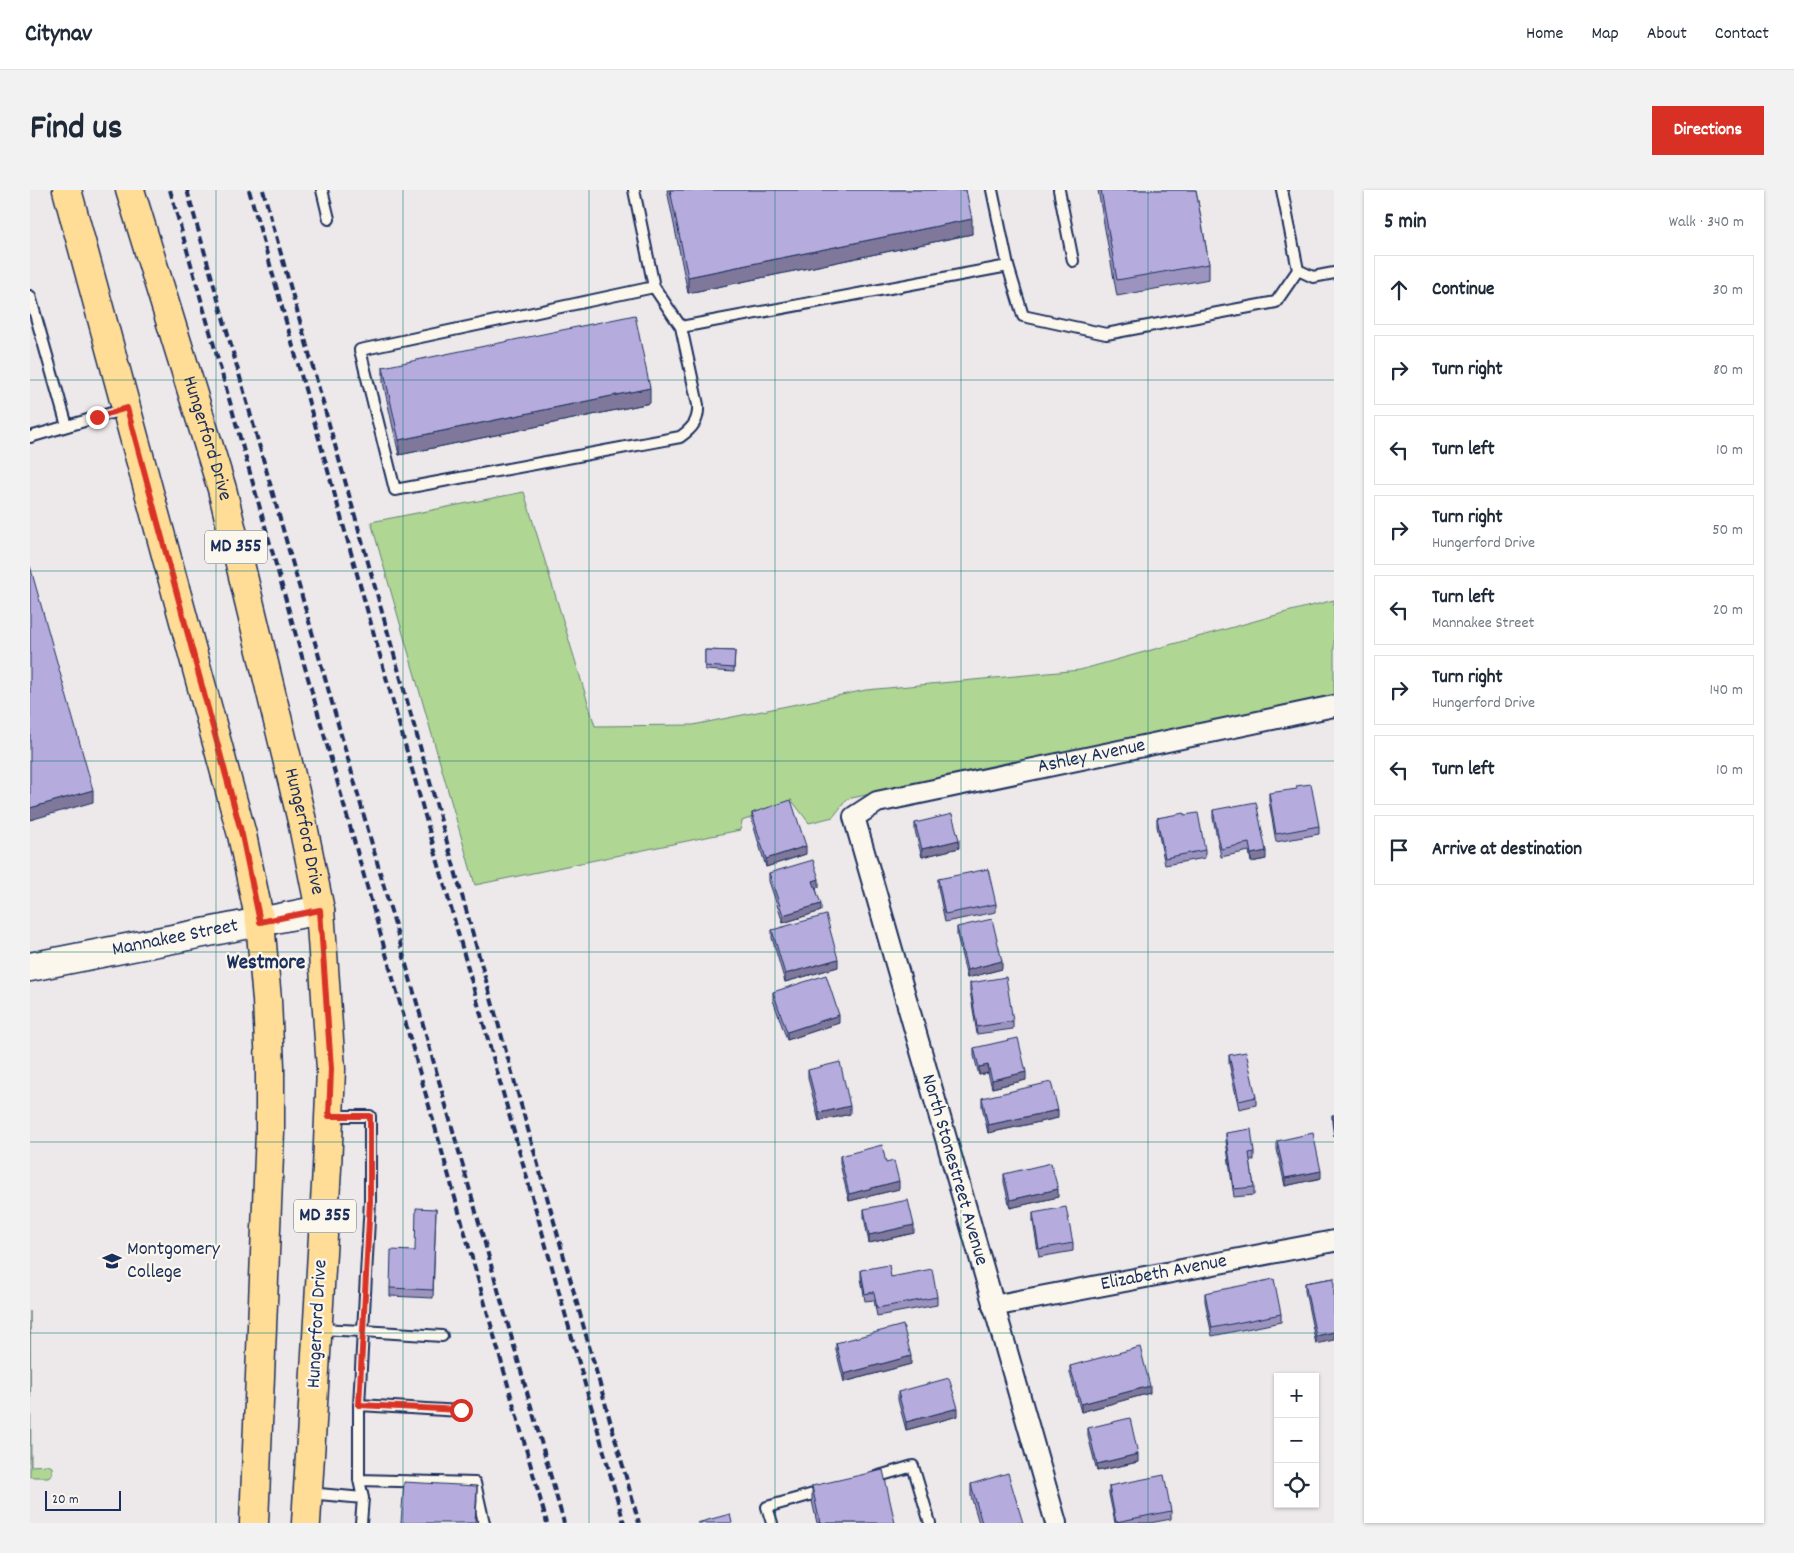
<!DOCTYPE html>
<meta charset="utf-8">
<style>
body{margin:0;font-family:Dekko,sans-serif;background:#f2f2f3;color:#1f2937}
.controls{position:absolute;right:15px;bottom:15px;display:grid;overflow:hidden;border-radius:0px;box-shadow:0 1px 4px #0004}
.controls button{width:45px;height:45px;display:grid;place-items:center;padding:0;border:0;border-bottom:1px solid #e0e1e3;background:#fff;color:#1f2937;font:25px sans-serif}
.scale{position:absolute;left:15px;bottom:12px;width:76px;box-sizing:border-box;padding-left:5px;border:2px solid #1b2f5e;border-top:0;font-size:14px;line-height:18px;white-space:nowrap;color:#1b2f5e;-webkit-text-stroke:4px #fbf7ec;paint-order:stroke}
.stop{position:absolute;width:15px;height:15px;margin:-11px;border:4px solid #d93025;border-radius:50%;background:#fff}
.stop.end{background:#d93025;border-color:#fff;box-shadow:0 1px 5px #0008}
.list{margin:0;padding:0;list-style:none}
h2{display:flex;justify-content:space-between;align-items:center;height:65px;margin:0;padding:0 20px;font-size:21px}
h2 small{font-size:16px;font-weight:400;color:#747a83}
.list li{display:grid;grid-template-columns:32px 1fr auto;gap:15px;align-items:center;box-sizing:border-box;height:70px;margin:0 10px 10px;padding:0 10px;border:1px solid #e0e1e3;border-radius:0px}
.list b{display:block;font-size:19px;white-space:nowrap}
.list p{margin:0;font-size:16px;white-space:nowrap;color:#747a83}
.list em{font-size:16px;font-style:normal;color:#747a83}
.icon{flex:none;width:28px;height:28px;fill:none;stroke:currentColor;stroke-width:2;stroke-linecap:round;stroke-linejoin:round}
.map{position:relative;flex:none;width:1304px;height:1333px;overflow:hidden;border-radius:0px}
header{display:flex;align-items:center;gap:30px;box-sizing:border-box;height:70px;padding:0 25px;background:#fff;border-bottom:1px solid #e0e1e3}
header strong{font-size:24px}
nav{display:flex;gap:28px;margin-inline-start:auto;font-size:18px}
.intro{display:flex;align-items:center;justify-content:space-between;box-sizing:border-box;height:120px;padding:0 30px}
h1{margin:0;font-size:35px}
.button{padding:12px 22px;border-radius:0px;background:#d93025;color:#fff;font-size:18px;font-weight:700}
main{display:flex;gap:30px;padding:0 30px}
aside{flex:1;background:#fff;border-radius:0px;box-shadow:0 1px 4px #0004}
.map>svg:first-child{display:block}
.green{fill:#afd692;stroke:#658278}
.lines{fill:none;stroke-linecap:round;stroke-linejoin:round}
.lane-casing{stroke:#1b2f5e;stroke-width:14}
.street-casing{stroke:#1b2f5e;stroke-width:24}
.secondary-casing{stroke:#1b2f5e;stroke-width:31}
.primary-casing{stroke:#1b2f5e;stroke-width:31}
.lane{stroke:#fbf7ec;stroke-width:10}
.street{stroke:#fbf7ec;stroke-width:20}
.secondary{stroke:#fbf7ec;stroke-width:28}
.primary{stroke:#ffdd96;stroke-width:28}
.rail{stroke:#1b2f5e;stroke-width:4;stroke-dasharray:8 4;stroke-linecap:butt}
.wall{fill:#9c94be;stroke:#1b2f5e}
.shaded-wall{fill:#7f789b;stroke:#1b2f5e}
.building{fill:#b5acdd;stroke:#1b2f5e}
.route{stroke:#d93025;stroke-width:6}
.grid{fill:none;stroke:#0f766e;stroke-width:1;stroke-opacity:0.55}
.labels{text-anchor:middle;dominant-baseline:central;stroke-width:4.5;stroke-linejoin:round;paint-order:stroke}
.shield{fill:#fbf7ec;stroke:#5e6b89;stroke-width:1}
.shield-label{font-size:19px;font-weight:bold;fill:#1b2f5e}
.street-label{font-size:20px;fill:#1b2f5e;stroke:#fbf7ec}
.poi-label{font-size:20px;fill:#1b2f5e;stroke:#fbf7ec;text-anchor:start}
.neighbourhood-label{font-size:21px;font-weight:bold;fill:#1b2f5e;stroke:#fbf7ec}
</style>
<header>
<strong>Citynav</strong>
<nav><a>Home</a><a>Map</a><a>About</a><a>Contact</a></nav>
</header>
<div class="intro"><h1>Find us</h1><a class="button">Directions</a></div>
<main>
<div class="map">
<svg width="1304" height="1333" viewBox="0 0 1304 1333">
<rect width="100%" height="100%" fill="#ede8e9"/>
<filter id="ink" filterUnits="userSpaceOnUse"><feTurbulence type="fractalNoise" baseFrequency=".02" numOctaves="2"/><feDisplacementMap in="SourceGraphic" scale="10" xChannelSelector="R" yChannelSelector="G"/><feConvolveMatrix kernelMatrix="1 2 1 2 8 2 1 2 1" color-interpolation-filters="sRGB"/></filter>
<g filter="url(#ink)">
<path class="green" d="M 494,302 L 565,536 L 663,535 L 836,500 L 1050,480 L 1257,422 L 1304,410 L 1304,506 L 817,609 L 803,627 L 779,633 L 763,612 L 712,631 L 710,640 L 445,695 L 341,332 Z
M 0,1121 L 1,1276 L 18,1275 L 22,1277 L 22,1284 L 18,1287 L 0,1287 Z"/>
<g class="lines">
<g class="lane-casing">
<path id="lane" d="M 292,0 L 299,29
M 604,0 L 624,97 L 330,160 L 365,300 L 650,247 C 663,238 669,230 668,215 L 651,137 L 978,76 L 962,0
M 1029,0 L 1043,71
M 978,76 L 993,126 L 1076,144 L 1246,112 L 1268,80 L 1252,0
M 1268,80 L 1283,87 L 1304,83
M 624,97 L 651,137
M 0,106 L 37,236
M 0,247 L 95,219
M 300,926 L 340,926 L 340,1011 L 333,1141 L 412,1146
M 329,1215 L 431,1221
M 842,1288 L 883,1276 L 900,1333
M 329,1290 L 445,1293 L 454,1333
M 278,1303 L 333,1308 L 329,1290 L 329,1215 L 333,1141 L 289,1139
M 331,1333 L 333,1308
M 742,1333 L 737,1317 L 794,1301"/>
</g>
<g class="street-casing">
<g id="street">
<path id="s1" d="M 963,1116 L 1304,1051"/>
<path id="s2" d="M 1026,1333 L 824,627 L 847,612 L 1304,516"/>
</g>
</g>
<g class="secondary-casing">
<g id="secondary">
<path id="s3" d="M 0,777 L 290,720"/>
</g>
</g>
<g class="primary-casing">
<g id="primary">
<path d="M 37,0 L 212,645 L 230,732 L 237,810 L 240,877 L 240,941 L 224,1333"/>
<path id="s4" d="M 100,0 L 192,299 L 272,631 L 290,720 L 301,879 L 297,978 L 276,1333"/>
</g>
</g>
<use href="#lane" class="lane"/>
<use href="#street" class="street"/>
<use href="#secondary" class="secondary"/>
<use href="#primary" class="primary"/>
<path class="rail" d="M 140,0 L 517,1333
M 157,0 L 534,1333
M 219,0 L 594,1333
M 233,0 L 609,1333"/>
</g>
<path class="wall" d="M 637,0 L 936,0 L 942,44 L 658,103 Z
M 1068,0 L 1166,0 L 1179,74 L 1179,89 L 1087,106 Z
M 353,177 L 620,213 L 369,265 L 353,192 Z
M 675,460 L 705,461 L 704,482 L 675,480 Z
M 1239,603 L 1289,636 L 1289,644 L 1246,652 L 1239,611 Z
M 1183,620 L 1236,669 L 1221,672 L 1219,661 L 1191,667 L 1183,628 Z
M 722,623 L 776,664 L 736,677 L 722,631 Z
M 1154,625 L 1175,660 L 1175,668 L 1135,675 L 1127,636 L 1127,628 Z
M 885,633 L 929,658 L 892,667 L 885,641 Z
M 739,683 L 789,697 L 786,698 L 791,721 L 753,733 L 739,691 Z
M 908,689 L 966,714 L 966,722 L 915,732 L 908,697 Z
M 927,737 L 972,779 L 937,788 L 927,745 Z
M 742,740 L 808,777 L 755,792 L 742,748 Z
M 940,793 L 983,831 L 983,839 L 947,844 L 940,801 Z
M 743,802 L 809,833 L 757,850 L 743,810 Z
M 944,858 L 996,890 L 962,898 L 958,883 L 949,885 L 944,866 Z
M 1199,865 L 1226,907 L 1226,915 L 1209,919 L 1199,873 Z
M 778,880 L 820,924 L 789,931 L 778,888 Z
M 952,908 L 1028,928 L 958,943 L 952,916 Z
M 1302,925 L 1304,925 L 1304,946 L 1302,933 Z
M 1196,943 L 1224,962 L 1224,970 L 1220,970 L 1224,997 L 1224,1005 L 1204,1007 L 1196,951 Z
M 1247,951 L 1291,988 L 1255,996 L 1247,959 Z
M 810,966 L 856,973 L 869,999 L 819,1011 L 810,974 Z
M 974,984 L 1028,1007 L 980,1018 L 974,992 Z
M 406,1019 L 403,1108 L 360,1106 L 360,1098 L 385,1061 Z
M 834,1019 L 884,1043 L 839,1053 L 834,1027 Z
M 1003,1023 L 1043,1053 L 1043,1061 L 1009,1067 L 1003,1031 Z
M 831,1080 L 861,1087 L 907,1107 L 907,1115 L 847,1126 L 844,1110 L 835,1111 L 831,1088 Z
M 1304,1088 L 1286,1154 L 1275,1101 L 1275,1093 Z
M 1175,1103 L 1251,1124 L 1251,1132 L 1182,1146 L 1175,1111 Z
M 806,1153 L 881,1174 L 814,1192 L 806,1160 Z
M 1040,1176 L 1120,1203 L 1051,1222 L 1040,1183 Z
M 868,1202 L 928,1226 L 876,1240 L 868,1210 Z
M 1058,1238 L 1108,1272 L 1067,1281 L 1058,1246 Z
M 941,1294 L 993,1333 L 949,1333 L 941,1306 Z
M 782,1296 L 865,1333 L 787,1333 L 782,1311 Z
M 1079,1296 L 1141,1321 L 1141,1329 L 1120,1333 L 1085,1333 L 1079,1304 Z"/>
<path class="shaded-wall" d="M 942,29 L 942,44 L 658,103 L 658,87 Z
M 620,198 L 620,213 L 369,265 L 369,250 Z
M 63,600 L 63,612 L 0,630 L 0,618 Z
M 929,650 L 929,658 L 892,667 L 892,659 Z
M 776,656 L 776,664 L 736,677 L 736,669 Z
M 1236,661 L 1236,669 L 1221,672 L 1221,664 Z
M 789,689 L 789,697 L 783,698 L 783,691 Z
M 791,714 L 791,721 L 753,733 L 753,725 Z
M 808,769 L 808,777 L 755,792 L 755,784 Z
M 972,771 L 972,779 L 937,788 L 937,780 Z
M 809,825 L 809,833 L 757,850 L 757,842 Z
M 958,875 L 958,883 L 949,885 L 949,877 Z
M 996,882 L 996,890 L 962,898 L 962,890 Z
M 820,916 L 820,924 L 789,931 L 789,923 Z
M 1028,920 L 1028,928 L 958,943 L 958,935 Z
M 1291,981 L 1291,988 L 1255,996 L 1255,988 Z
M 869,991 L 869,999 L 819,1011 L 819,1004 Z
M 1028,999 L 1028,1007 L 980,1018 L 980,1010 Z
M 884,1035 L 884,1043 L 839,1053 L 839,1045 Z
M 1304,1142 L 1304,1150 L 1286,1154 L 1286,1146 Z
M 881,1166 L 881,1174 L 814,1192 L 814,1184 Z
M 1120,1196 L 1120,1203 L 1051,1222 L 1051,1214 Z
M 928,1218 L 928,1226 L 876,1240 L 876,1232 Z
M 1108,1264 L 1108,1272 L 1067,1281 L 1067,1274 Z
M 447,1296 L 447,1311 L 445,1333 Z"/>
<path class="building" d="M 640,0 L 936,0 L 942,29 L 658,87 Z
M 1071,0 L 1166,0 L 1179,74 L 1087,90 Z
M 605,125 L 620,198 L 369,250 L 353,177 Z
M 0,376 L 63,600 L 0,618 Z
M 675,460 L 705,461 L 704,478 L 675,476 Z
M 1281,594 L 1289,636 L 1246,644 L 1239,603 L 1267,599 L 1266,596 Z
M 761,610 L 776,656 L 736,669 L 722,623 Z
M 1226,612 L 1236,661 L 1221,664 L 1219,653 L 1191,659 L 1183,620 Z
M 1154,623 L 1154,625 L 1168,623 L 1175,660 L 1135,668 L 1127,628 Z
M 922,624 L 929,650 L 892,659 L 885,633 Z
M 783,670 L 789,689 L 783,691 L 791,714 L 753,725 L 739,683 Z
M 958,679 L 966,714 L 915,724 L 908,689 Z
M 796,725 L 808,769 L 755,784 L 742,740 Z
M 962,729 L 972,771 L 937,780 L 927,737 Z
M 796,785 L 809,825 L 757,842 L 743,802 Z
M 976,787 L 983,831 L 947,837 L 940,793 Z
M 988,848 L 996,882 L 962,890 L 958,875 L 949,877 L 944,858 Z
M 1216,862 L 1226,907 L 1209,911 L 1199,865 Z
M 810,872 L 820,916 L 789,923 L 778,880 Z
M 1021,892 L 1028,920 L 958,935 L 952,908 Z
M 1302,925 L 1304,925 L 1304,938 Z
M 1221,939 L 1224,962 L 1219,963 L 1224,997 L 1204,999 L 1196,943 Z
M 1283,943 L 1291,981 L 1255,988 L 1247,951 Z
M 852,955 L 856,973 L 864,971 L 869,991 L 819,1004 L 810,966 Z
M 1021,973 L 1028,999 L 980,1010 L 974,984 Z
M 878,1010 L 884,1035 L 839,1045 L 834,1019 Z
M 1036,1017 L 1043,1053 L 1009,1059 L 1003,1023 Z
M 386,1018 L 406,1019 L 403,1100 L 360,1098 L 361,1060 L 385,1061 Z
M 859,1075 L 861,1087 L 902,1079 L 907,1107 L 847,1118 L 844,1102 L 835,1104 L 831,1080 Z
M 1304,1088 L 1304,1142 L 1286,1146 L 1275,1093 Z
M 1244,1089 L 1251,1124 L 1182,1138 L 1175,1103 Z
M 873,1135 L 881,1166 L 814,1184 L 806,1153 Z
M 1110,1157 L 1120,1196 L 1051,1214 L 1040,1176 Z
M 919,1188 L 928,1218 L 876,1232 L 868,1202 Z
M 1100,1228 L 1108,1264 L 1067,1274 L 1058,1238 Z
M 853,1280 L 865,1333 L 790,1333 L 782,1296 Z
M 978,1283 L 993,1333 L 952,1333 L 941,1294 Z
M 1134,1285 L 1141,1321 L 1086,1332 L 1079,1296 Z
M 374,1292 L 447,1296 L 445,1333 L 371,1333 Z
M 700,1324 L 702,1333 L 667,1333 Z"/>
</g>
<g class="lines" filter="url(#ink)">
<path class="route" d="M 67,227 L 97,218 L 212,645 L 230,732 L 290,720 L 301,879 L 299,926 L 340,926 L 340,1011 L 329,1215 L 431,1220"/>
</g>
<path class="grid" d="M 186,0 L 186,1333M 373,0 L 373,1333M 559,0 L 559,1333M 745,0 L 745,1333M 931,0 L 931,1333M 1118,0 L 1118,1333M 0,190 L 1304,190M 0,381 L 1304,381M 0,571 L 1304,571M 0,762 L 1304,762M 0,952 L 1304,952M 0,1143 L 1304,1143"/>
<defs>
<g id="university-bare" transform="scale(1.5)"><path d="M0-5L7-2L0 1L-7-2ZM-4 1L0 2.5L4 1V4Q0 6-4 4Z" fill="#1b2f5e" stroke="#fbf7ec" stroke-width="2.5" paint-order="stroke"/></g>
</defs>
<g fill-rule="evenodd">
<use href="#university-bare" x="82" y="1071"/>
</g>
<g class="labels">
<g class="shield">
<rect x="175" y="340.5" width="62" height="33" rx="4"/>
<rect x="264" y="1009.5" width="62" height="33" rx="4"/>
</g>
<g class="shield-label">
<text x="206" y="357">MD 355</text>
<text x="295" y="1026">MD 355</text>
</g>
<g class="street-label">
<text stroke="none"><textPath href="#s4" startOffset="260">Hungerford Drive</textPath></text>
<text stroke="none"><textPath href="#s2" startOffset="981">Ashley Avenue</textPath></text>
<text stroke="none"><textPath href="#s4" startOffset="665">Hungerford Drive</textPath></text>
<text stroke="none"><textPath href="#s3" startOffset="148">Mannakee Street</textPath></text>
<text transform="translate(924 980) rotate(74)">North Stonestreet Avenue</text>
<text stroke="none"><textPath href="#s1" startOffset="174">Elizabeth Avenue</textPath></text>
<text transform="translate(288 1134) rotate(-87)">Hungerford Drive</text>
</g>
<g class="poi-label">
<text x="97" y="1060">Montgomery<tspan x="97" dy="23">College</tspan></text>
</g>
<g class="neighbourhood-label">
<text x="236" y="774">Westmore</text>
</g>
</g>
</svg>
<div class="controls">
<button>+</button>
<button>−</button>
<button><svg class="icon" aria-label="locate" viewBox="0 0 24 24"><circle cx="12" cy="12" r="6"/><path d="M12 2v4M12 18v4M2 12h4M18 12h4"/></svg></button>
</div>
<div class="scale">20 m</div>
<div class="stop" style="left:431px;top:1220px"></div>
<div class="stop end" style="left:67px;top:227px"></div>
</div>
<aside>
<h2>5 min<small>Walk · 340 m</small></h2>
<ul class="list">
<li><svg class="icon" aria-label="ahead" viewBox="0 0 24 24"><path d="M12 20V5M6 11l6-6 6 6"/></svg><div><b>Continue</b></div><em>30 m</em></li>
<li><svg class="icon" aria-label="right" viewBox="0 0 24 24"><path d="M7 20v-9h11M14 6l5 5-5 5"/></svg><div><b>Turn right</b></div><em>80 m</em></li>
<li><svg class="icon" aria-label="left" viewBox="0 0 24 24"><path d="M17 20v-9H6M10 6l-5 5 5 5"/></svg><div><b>Turn left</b></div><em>10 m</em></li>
<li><svg class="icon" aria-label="right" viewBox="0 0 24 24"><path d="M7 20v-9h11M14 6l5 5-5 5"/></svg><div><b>Turn right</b><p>Hungerford Drive</p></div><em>50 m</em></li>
<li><svg class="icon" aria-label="left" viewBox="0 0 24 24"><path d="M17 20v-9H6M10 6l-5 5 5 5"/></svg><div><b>Turn left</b><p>Mannakee Street</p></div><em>20 m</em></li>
<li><svg class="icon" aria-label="right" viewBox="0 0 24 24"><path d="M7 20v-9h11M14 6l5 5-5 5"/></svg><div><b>Turn right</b><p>Hungerford Drive</p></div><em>140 m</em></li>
<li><svg class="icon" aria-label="left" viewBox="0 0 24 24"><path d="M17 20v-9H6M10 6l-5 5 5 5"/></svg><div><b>Turn left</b></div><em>10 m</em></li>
<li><svg class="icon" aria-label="arrive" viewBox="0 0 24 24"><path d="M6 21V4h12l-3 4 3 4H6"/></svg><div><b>Arrive at destination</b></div></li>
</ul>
</aside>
</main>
